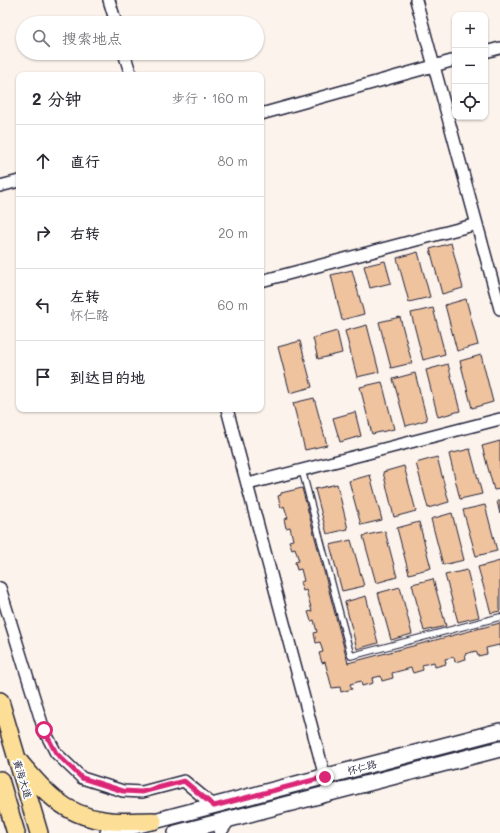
<!DOCTYPE html>
<html lang="zh">
<meta charset="utf-8">
<style>
body{margin:0;font-family:Mali,"LXGW WenKai TC",sans-serif;background:#f2f2f3;color:#2b2b33}
.controls{position:absolute;right:12px;top:12px;display:grid;overflow:hidden;border-radius:8px;box-shadow:0 1px 3px #0004}
.controls button{width:36px;height:36px;display:grid;place-items:center;padding:0;border:0;border-bottom:1px solid #e1e1e2;background:#fff;color:#2b2b33;font:20px sans-serif}
.stop{position:absolute;width:12px;height:12px;margin:-9px;border:3px solid #db2777;border-radius:50%;background:#fff}
.stop.end{background:#db2777;border-color:#fff;box-shadow:0 1px 4px #0008}
.list{margin:0;padding:0;list-style:none}
h2{display:flex;justify-content:space-between;align-items:center;height:52px;margin:0;padding:0 16px;font-size:17px}
h2 small{font-size:13px;font-weight:400;color:#7c7c81}
.list li{display:grid;grid-template-columns:26px 1fr auto;gap:12px;align-items:center;box-sizing:border-box;height:72px;padding:0 16px;border-top:1px solid #e1e1e2}
.list b{display:block;font-size:15px;white-space:nowrap}
.list p{margin:0;font-size:13px;white-space:nowrap;color:#7c7c81}
.list em{font-size:13px;font-style:normal;color:#7c7c81}
.icon{flex:none;width:22px;height:22px;fill:none;stroke:currentColor;stroke-width:2;stroke-linecap:round;stroke-linejoin:round}
.map{position:relative;flex:none;width:500px;height:833px;overflow:hidden}
.search{position:absolute;background:#fff;box-shadow:0 1px 3px #0004;left:16px;top:16px;width:248px;height:44px;display:flex;align-items:center;gap:10px;box-sizing:border-box;padding:0 14px;border-radius:22px;color:#7c7c81;font-size:15px}
.panel{position:absolute;background:#fff;box-shadow:0 1px 3px #0004;left:16px;top:72px;width:248px;height:340px;border-radius:8px}
.map>svg:first-child{display:block}
.building{fill:#efc39e;stroke:#22223b}
.lines{fill:none;stroke-linecap:round;stroke-linejoin:round}
.service-casing{stroke:#22223b;stroke-width:8}
.minor-casing{stroke:#22223b;stroke-width:14}
.secondary-casing{stroke:#22223b;stroke-width:18}
.primary-casing{stroke:#22223b;stroke-width:20}
.service{stroke:#fff;stroke-width:5.5}
.minor{stroke:#fff;stroke-width:11}
.secondary{stroke:#fff;stroke-width:15}
.primary{stroke:#fcde96;stroke-width:17}
.route{stroke:#db2777;stroke-width:5}
.labels{text-anchor:middle;dominant-baseline:central;stroke-width:3.5;stroke-linejoin:round;paint-order:stroke}
.street-label{font-size:10px;fill:#22223b;stroke:#fff}
</style>
<div class="map">
<svg width="500" height="833" viewBox="0 0 500 833">
<rect width="100%" height="100%" fill="#fcf3ec"/>
<filter id="ink" filterUnits="userSpaceOnUse"><feTurbulence type="fractalNoise" baseFrequency=".025" numOctaves="2"/><feDisplacementMap in="SourceGraphic" scale="8" xChannelSelector="R" yChannelSelector="G"/><feConvolveMatrix kernelMatrix="1 2 1 2 8 2 1 2 1" color-interpolation-filters="sRGB"/></filter>
<g filter="url(#ink)">
<path class="building" d="M 451,243 L 463,288 L 442,294 L 430,249 Z
M 418,252 L 430,297 L 409,302 L 397,258 Z
M 385,261 L 391,283 L 370,288 L 364,266 Z
M 352,270 L 364,314 L 342,320 L 331,275 Z
M 466,299 L 478,345 L 457,351 L 445,305 Z
M 433,308 L 445,354 L 423,360 L 411,313 Z
M 400,317 L 412,363 L 391,368 L 379,322 Z
M 367,325 L 379,372 L 357,377 L 345,331 Z
M 337,331 L 342,353 L 318,359 L 313,338 Z
M 300,341 L 312,387 L 290,393 L 278,347 Z
M 481,355 L 493,402 L 472,408 L 460,361 Z
M 448,364 L 460,411 L 438,417 L 426,370 Z
M 415,373 L 427,420 L 406,426 L 393,379 Z
M 382,382 L 394,429 L 372,434 L 360,387 Z
M 314,398 L 327,445 L 305,450 L 293,403 Z
M 355,412 L 361,436 L 340,442 L 333,418 Z
M 500,441 L 500,489 L 494,490 L 482,446 Z
M 470,449 L 482,494 L 460,499 L 449,454 Z
M 437,457 L 449,502 L 428,508 L 416,463 Z
M 404,466 L 416,511 L 394,517 L 383,472 Z
M 370,475 L 382,520 L 361,525 L 349,481 Z
M 337,484 L 348,529 L 327,534 L 315,489 Z
M 302,488 L 348,663 L 500,623 L 500,648 L 499,645 L 486,648 L 487,654 L 478,656 L 476,651 L 465,654 L 466,659 L 455,662 L 454,657 L 445,659 L 446,664 L 435,667 L 434,662 L 422,665 L 423,670 L 413,673 L 411,668 L 392,673 L 393,678 L 382,681 L 381,676 L 372,678 L 373,683 L 362,686 L 361,681 L 350,684 L 352,689 L 341,692 L 340,687 L 332,688 L 325,662 L 322,663 L 319,653 L 323,652 L 320,642 L 316,643 L 314,633 L 317,632 L 314,620 L 311,621 L 308,612 L 312,611 L 306,590 L 303,591 L 300,582 L 304,581 L 301,569 L 297,570 L 295,562 L 299,561 L 295,548 L 292,549 L 289,541 L 293,540 L 290,527 L 286,528 L 284,519 L 288,518 L 284,506 L 281,508 L 278,496 L 281,495 L 281,493 Z
M 497,501 L 500,501 L 500,514 Z
M 485,505 L 497,551 L 476,556 L 463,510 Z
M 452,513 L 464,560 L 443,565 L 431,519 Z
M 419,522 L 431,568 L 409,574 L 397,528 Z
M 385,531 L 397,577 L 376,583 L 363,536 Z
M 351,540 L 364,586 L 342,591 L 330,545 Z
M 500,561 L 500,611 L 491,613 L 478,567 Z
M 467,570 L 479,617 L 458,622 L 445,575 Z
M 433,579 L 446,626 L 424,631 L 412,584 Z
M 400,587 L 412,634 L 391,640 L 378,593 Z
M 366,596 L 378,643 L 357,649 L 345,602 Z"/>
<g class="lines">
<g class="service-casing">
<path id="service" d="M 302,470 L 351,656 L 500,617"/>
</g>
<g class="minor-casing">
<path id="minor" d="M 109,0 L 116,23
M 416,0 L 500,309
M 485,52 L 500,48
M 124,53 L 131,75
M 261,114 L 455,60
M 0,186 L 19,181
M 261,281 L 477,224
M 227,409 L 325,777
M 248,484 L 500,419
M 0,588 L 44,730 L 56,753 L 82,778 L 123,791 L 142,792 L 184,781 L 214,806
M 220,833 L 230,819"/>
</g>
<g class="secondary-casing">
<path id="secondary" d="M 108,833 L 500,731
M 176,833 L 500,749"/>
</g>
<g class="primary-casing">
<path id="primary" d="M 0,701 L 39,833
M 17,759 C 42,789 63,815 103,820 C 119,823 137,821 153,821
M 0,780 L 16,833"/>
</g>
<use href="#service" class="service"/>
<use href="#minor" class="minor"/>
<use href="#secondary" class="secondary"/>
<use href="#primary" class="primary"/>
</g>
</g>
<g class="lines" filter="url(#ink)">
<path class="route" d="M 44,730 L 56,753 L 82,778 L 123,791 L 142,792 L 184,781 L 214,806 L 325,777"/>
</g>
<g class="labels">
<g class="street-label">
<text transform="translate(362 767) rotate(-15)">怀仁路</text>
<text transform="translate(23 779) rotate(73)">黄海大道</text>
</g>
</g>
</svg>
<div class="controls">
<button>+</button>
<button>−</button>
<button><svg class="icon" aria-label="locate" viewBox="0 0 24 24"><circle cx="12" cy="12" r="6"/><path d="M12 2v4M12 18v4M2 12h4M18 12h4"/></svg></button>
</div>
<div class="stop" style="left:44px;top:730px"></div>
<div class="stop end" style="left:325px;top:777px"></div>
<div class="search"><svg class="icon" aria-label="search" viewBox="0 0 24 24"><circle cx="10" cy="10" r="6"/><path d="M15 15l6 6"/></svg>搜索地点</div>
<section class="panel">
<h2>2 分钟<small>步行 · 160 m</small></h2>
<ul class="list">
<li><svg class="icon" aria-label="ahead" viewBox="0 0 24 24"><path d="M12 20V5M6 11l6-6 6 6"/></svg><div><b>直行</b></div><em>80 m</em></li>
<li><svg class="icon" aria-label="right" viewBox="0 0 24 24"><path d="M7 20v-9h11M14 6l5 5-5 5"/></svg><div><b>右转</b></div><em>20 m</em></li>
<li><svg class="icon" aria-label="left" viewBox="0 0 24 24"><path d="M17 20v-9H6M10 6l-5 5 5 5"/></svg><div><b>左转</b><p>怀仁路</p></div><em>60 m</em></li>
<li><svg class="icon" aria-label="arrive" viewBox="0 0 24 24"><path d="M6 21V4h12l-3 4 3 4H6"/></svg><div><b>到达目的地</b></div></li>
</ul>
</section>
</div>
